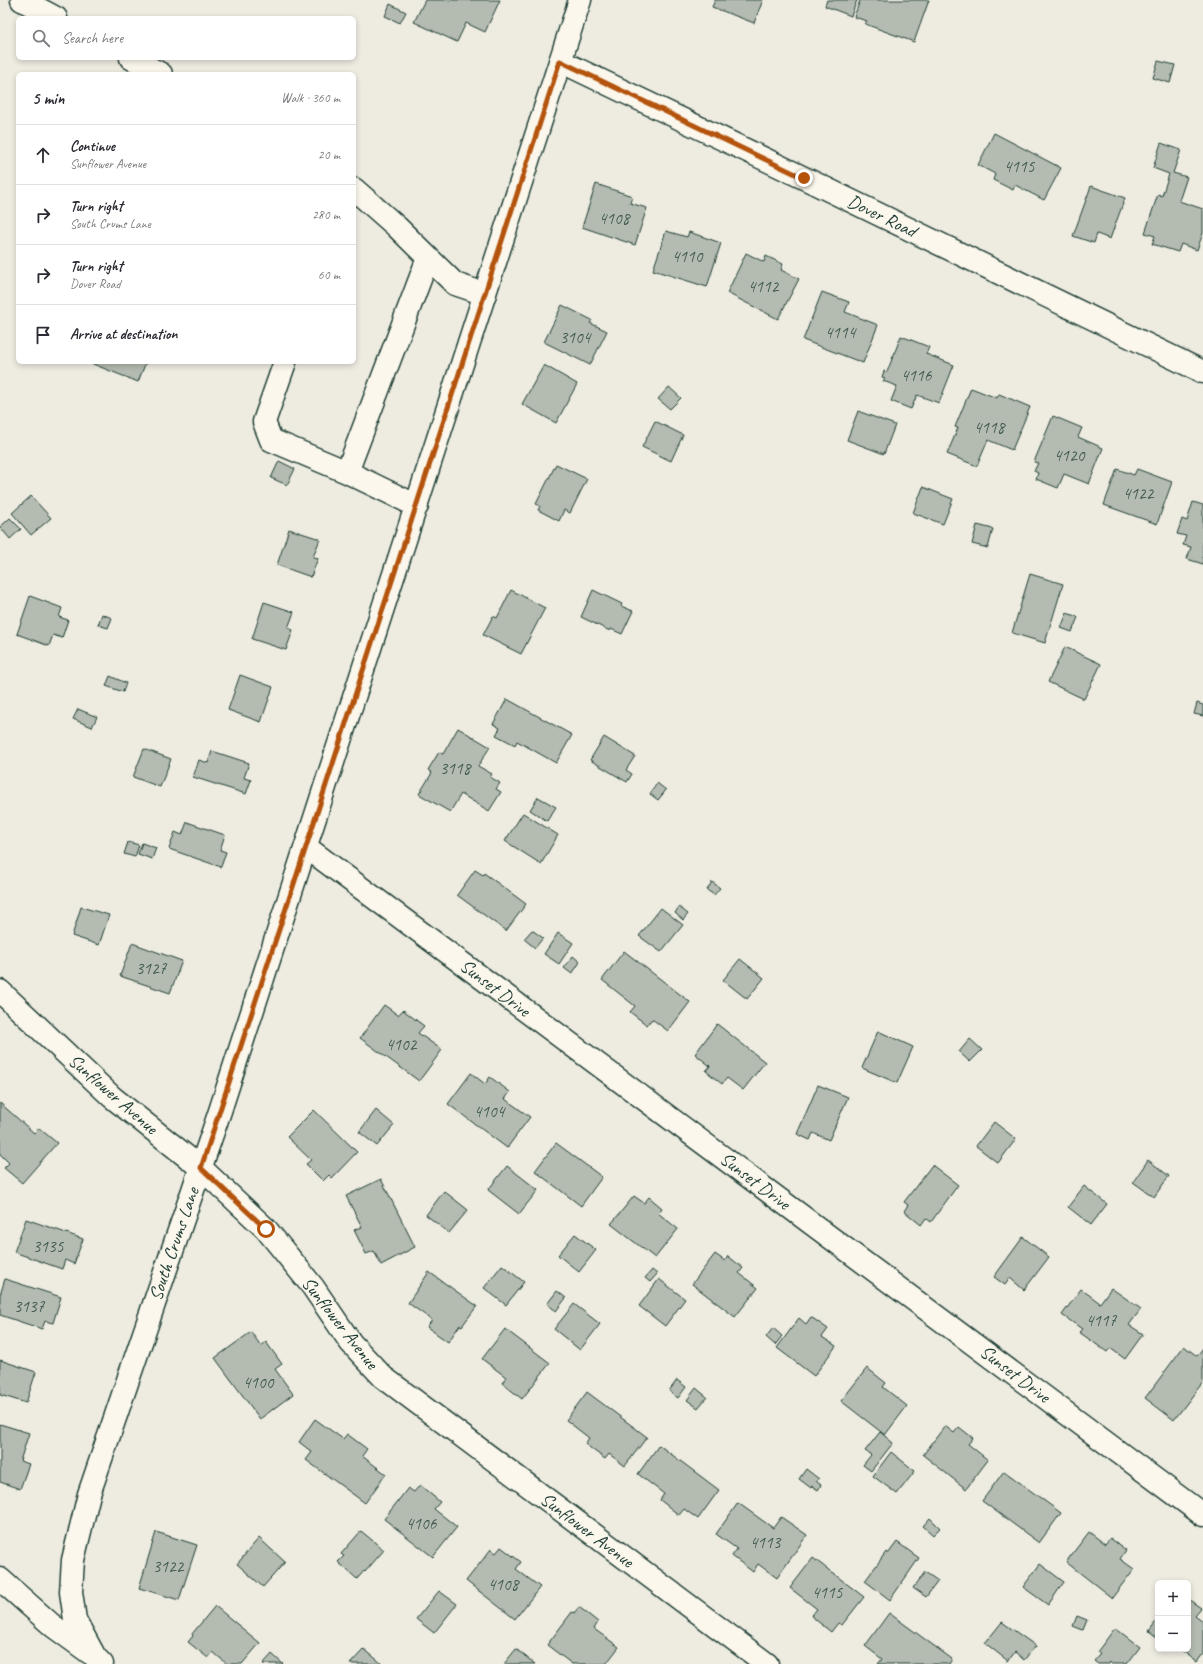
<!DOCTYPE html>
<meta charset="utf-8">
<style>
body{margin:0;font-family:Caveat,sans-serif;background:#f7f7f7;color:#2b2b33}
.controls{position:absolute;right:12px;bottom:12px;display:grid;overflow:hidden;border-radius:6px;box-shadow:0 2px 6px #0003}
.controls button{width:36px;height:36px;display:grid;place-items:center;padding:0;border:0;border-bottom:1px solid #e1e1e2;background:#fff;color:#2b2b33;font:20px sans-serif}
.stop{position:absolute;width:12px;height:12px;margin:-9px;border:3px solid #b45309;border-radius:50%;background:#fff}
.stop.end{background:#b45309;border-color:#fff;box-shadow:0 1px 4px #0008}
.list{margin:0;padding:0;list-style:none}
h2{display:flex;justify-content:space-between;align-items:center;height:52px;margin:0;padding:0 16px;font-size:17px}
h2 small{font-size:13px;font-weight:400;color:#7c7c81}
.list li{display:grid;grid-template-columns:26px 1fr auto;gap:12px;align-items:center;box-sizing:border-box;height:60px;padding:0 16px;border-top:1px solid #e1e1e2}
.list b{display:block;font-size:15px;white-space:nowrap}
.list p{margin:0;font-size:13px;white-space:nowrap;color:#7c7c81}
.list em{font-size:13px;font-style:normal;color:#7c7c81}
.icon{flex:none;width:22px;height:22px;fill:none;stroke:currentColor;stroke-width:2;stroke-linecap:round;stroke-linejoin:round}
.map{position:relative;flex:none;width:1203px;height:1664px;overflow:hidden}
.search{position:absolute;background:#fff;box-shadow:0 2px 6px #0003;left:16px;top:16px;width:340px;height:44px;display:flex;align-items:center;gap:10px;box-sizing:border-box;padding:0 14px;border-radius:6px;color:#7c7c81;font-size:15px}
.panel{position:absolute;background:#fff;box-shadow:0 2px 6px #0003;left:16px;top:72px;width:340px;height:292px;border-radius:6px}
.map>svg:first-child{display:block}
.building{fill:#b4bbb0;stroke:#1f3d34}
.lines{fill:none;stroke-linecap:round;stroke-linejoin:round}
.minor-casing{stroke:#1f3d34;stroke-width:25}
.minor{stroke:#fbf7ec;stroke-width:22}
.route{stroke:#b45309;stroke-width:5}
.labels{text-anchor:middle;dominant-baseline:central;stroke-width:3;stroke-linejoin:round;paint-order:stroke}
.number-label{font-size:17px;fill:#445c53}
.street-label{font-size:19px;fill:#1f3d34;stroke:#fbf7ec}
</style>
<div class="map">
<svg width="1203" height="1664" viewBox="0 0 1203 1664">
<rect width="100%" height="100%" fill="#eeece1"/>
<filter id="ink" filterUnits="userSpaceOnUse"><feTurbulence type="fractalNoise" baseFrequency=".025" numOctaves="2"/><feDisplacementMap in="SourceGraphic" scale="8" xChannelSelector="R" yChannelSelector="G"/><feConvolveMatrix kernelMatrix="1 2 1 2 8 2 1 2 1" color-interpolation-filters="sRGB"/></filter>
<g filter="url(#ink)">
<path class="building" d="M 425,0 L 500,0 L 485,32 L 466,23 L 457,42 L 414,22 Z
M 715,0 L 763,0 L 754,23 L 712,7 Z
M 827,0 L 857,0 L 851,16 L 825,6 Z
M 860,0 L 929,0 L 914,42 L 865,24 L 867,21 L 854,17 Z
M 390,4 L 406,12 L 400,23 L 385,16 Z
M 1158,61 L 1175,65 L 1170,83 L 1153,78 Z
M 994,133 L 1061,168 L 1044,200 L 1015,185 L 1013,190 L 993,180 L 995,174 L 978,165 Z
M 1161,143 L 1181,150 L 1173,173 L 1187,177 L 1179,201 L 1203,209 L 1203,233 L 1197,250 L 1181,244 L 1178,252 L 1152,244 L 1155,236 L 1145,233 L 1158,194 L 1162,196 L 1169,174 L 1153,168 Z
M 596,184 L 632,196 L 630,203 L 647,208 L 635,245 L 582,227 Z
M 1091,186 L 1125,198 L 1110,239 L 1097,234 L 1094,243 L 1073,236 Z
M 666,231 L 687,237 L 689,232 L 721,243 L 707,287 L 653,270 Z
M 746,253 L 764,262 L 766,256 L 783,264 L 781,270 L 799,279 L 778,319 L 727,293 Z
M 822,292 L 849,302 L 845,312 L 878,325 L 863,363 L 803,340 Z
M 562,305 L 592,320 L 590,323 L 607,331 L 590,365 L 544,342 Z
M 901,336 L 929,347 L 926,354 L 954,365 L 939,403 L 917,395 L 911,409 L 891,401 L 897,386 L 883,381 L 885,378 L 882,377 L 884,371 L 887,372 Z
M 88,362 L 146,362 L 138,382 Z
M 544,365 L 577,384 L 556,423 L 522,404 Z
M 669,387 L 681,398 L 670,409 L 658,399 Z
M 971,388 L 997,398 L 999,394 L 1030,407 L 1012,450 L 988,440 L 977,466 L 947,454 L 958,428 L 955,427 Z
M 858,411 L 895,425 L 884,454 L 847,440 Z
M 1053,416 L 1082,428 L 1078,437 L 1103,448 L 1089,484 L 1064,474 L 1058,488 L 1036,479 L 1038,473 L 1034,471 L 1038,463 L 1034,462 Z
M 655,421 L 683,435 L 671,461 L 642,447 Z
M 279,461 L 295,469 L 287,485 L 271,478 Z
M 556,464 L 587,479 L 570,513 L 564,510 L 559,521 L 538,510 L 540,506 L 536,504 Z
M 1117,469 L 1134,475 L 1137,469 L 1172,482 L 1157,524 L 1104,505 Z
M 923,487 L 953,499 L 943,524 L 913,513 Z
M 31,496 L 51,518 L 31,535 L 12,513 Z
M 1193,502 L 1203,505 L 1203,564 L 1187,559 L 1191,547 L 1183,545 L 1186,536 L 1177,534 L 1182,519 L 1187,521 Z
M 10,518 L 21,529 L 10,539 L 0,527 Z
M 977,525 L 993,529 L 988,548 L 972,544 Z
M 289,529 L 320,539 L 313,557 L 318,558 L 311,577 L 277,565 Z
M 1030,574 L 1063,584 L 1045,643 L 1012,633 Z
M 511,590 L 545,608 L 521,654 L 483,635 L 493,616 L 497,618 Z
M 593,590 L 622,604 L 621,606 L 633,611 L 622,634 L 611,629 L 610,631 L 581,617 Z
M 30,596 L 62,608 L 59,617 L 68,620 L 62,638 L 53,635 L 49,646 L 17,634 Z
M 264,602 L 294,612 L 288,628 L 293,630 L 286,650 L 252,639 Z
M 1067,613 L 1078,617 L 1072,632 L 1061,628 Z
M 102,614 L 112,618 L 108,628 L 98,625 Z
M 1065,647 L 1101,664 L 1084,699 L 1048,682 Z
M 240,675 L 273,687 L 261,722 L 228,710 Z
M 110,676 L 126,683 L 123,692 L 106,686 Z
M 507,699 L 572,735 L 556,763 L 517,741 L 515,745 L 496,735 L 500,728 L 493,724 Z
M 1197,703 L 1203,705 L 1203,716 L 1194,714 Z
M 78,709 L 97,717 L 92,727 L 73,719 Z
M 458,728 L 490,747 L 478,766 L 492,774 L 490,777 L 500,783 L 496,789 L 501,792 L 489,811 L 461,794 L 450,812 L 419,794 L 432,773 L 428,770 L 439,752 L 443,754 Z
M 604,737 L 635,756 L 626,770 L 632,774 L 627,782 L 590,760 Z
M 144,749 L 171,759 L 160,787 L 133,777 Z
M 212,751 L 249,763 L 244,778 L 251,780 L 246,794 L 193,777 L 199,760 L 208,763 Z
M 657,783 L 666,790 L 658,800 L 650,794 Z
M 538,797 L 556,807 L 547,821 L 530,810 Z
M 523,813 L 558,835 L 541,864 L 505,841 Z
M 187,822 L 225,835 L 220,850 L 226,852 L 221,867 L 169,849 L 175,832 L 182,835 Z
M 128,842 L 139,845 L 135,857 L 124,854 Z
M 142,843 L 156,848 L 152,859 L 138,854 Z
M 475,870 L 483,875 L 484,873 L 526,904 L 506,931 L 457,895 Z
M 712,882 L 720,888 L 714,895 L 707,890 Z
M 81,907 L 109,915 L 99,945 L 72,936 Z
M 679,907 L 688,914 L 683,920 L 675,913 Z
M 661,908 L 683,925 L 661,952 L 639,936 Z
M 532,930 L 543,938 L 535,948 L 524,939 Z
M 558,933 L 573,943 L 559,964 L 544,954 Z
M 132,943 L 182,961 L 170,993 L 120,976 Z
M 624,951 L 690,1002 L 668,1031 L 652,1019 L 647,1025 L 630,1012 L 635,1006 L 602,980 Z
M 573,956 L 580,962 L 572,974 L 564,968 Z
M 740,959 L 764,978 L 747,999 L 723,980 Z
M 384,1005 L 398,1015 L 403,1010 L 424,1026 L 418,1033 L 442,1050 L 419,1081 L 360,1038 Z
M 717,1024 L 765,1062 L 743,1090 L 727,1078 L 722,1084 L 706,1071 L 710,1066 L 695,1054 Z
M 878,1031 L 913,1047 L 897,1083 L 862,1068 Z
M 970,1039 L 982,1050 L 970,1062 L 959,1052 Z
M 471,1073 L 485,1084 L 490,1077 L 510,1092 L 505,1099 L 530,1117 L 507,1148 L 448,1104 Z
M 818,1085 L 848,1097 L 829,1140 L 813,1133 L 810,1140 L 797,1134 Z
M 0,1103 L 34,1133 L 39,1128 L 57,1143 L 22,1183 L 4,1168 L 9,1163 L 0,1154 Z
M 314,1110 L 357,1152 L 332,1178 L 329,1175 L 323,1181 L 306,1164 L 311,1160 L 287,1137 Z
M 376,1110 L 394,1125 L 377,1146 L 359,1132 Z
M 994,1122 L 1016,1139 L 998,1163 L 976,1146 Z
M 556,1143 L 602,1177 L 581,1206 L 535,1171 Z
M 1148,1160 L 1169,1176 L 1154,1197 L 1133,1182 Z
M 932,1165 L 958,1185 L 931,1222 L 926,1218 L 921,1225 L 904,1211 L 908,1205 L 904,1202 Z
M 507,1166 L 538,1190 L 519,1214 L 488,1190 Z
M 381,1179 L 415,1247 L 381,1265 L 374,1251 L 366,1254 L 354,1230 L 362,1227 L 346,1196 Z
M 1084,1186 L 1107,1204 L 1091,1225 L 1068,1207 Z
M 444,1191 L 468,1210 L 449,1233 L 426,1215 Z
M 634,1196 L 644,1203 L 649,1197 L 662,1208 L 658,1213 L 678,1229 L 655,1258 L 611,1224 Z
M 26,1219 L 83,1239 L 74,1264 L 65,1260 L 62,1269 L 14,1252 Z
M 575,1234 L 596,1250 L 579,1272 L 558,1255 Z
M 1023,1237 L 1049,1257 L 1024,1290 L 1010,1278 L 1005,1285 L 994,1277 Z
M 715,1254 L 725,1261 L 728,1256 L 743,1268 L 739,1273 L 758,1288 L 735,1317 L 692,1284 Z
M 502,1265 L 524,1282 L 506,1305 L 484,1288 Z
M 652,1270 L 657,1274 L 650,1282 L 645,1278 Z
M 429,1272 L 477,1306 L 462,1326 L 460,1325 L 448,1342 L 427,1327 L 432,1320 L 408,1303 Z
M 5,1279 L 61,1297 L 53,1323 L 45,1321 L 42,1329 L 0,1315 L 0,1295 Z
M 659,1279 L 685,1299 L 665,1326 L 639,1306 Z
M 1111,1288 L 1141,1309 L 1129,1325 L 1143,1334 L 1125,1359 L 1110,1348 L 1107,1352 L 1079,1332 L 1082,1329 L 1062,1315 L 1081,1289 L 1100,1303 Z
M 557,1291 L 566,1298 L 556,1311 L 547,1304 Z
M 574,1304 L 600,1324 L 580,1350 L 554,1329 Z
M 811,1317 L 828,1329 L 822,1337 L 836,1346 L 814,1376 L 777,1348 L 799,1318 L 806,1324 Z
M 773,1328 L 782,1336 L 775,1345 L 766,1337 Z
M 505,1329 L 550,1363 L 522,1399 L 502,1383 L 506,1377 L 482,1359 Z
M 251,1332 L 261,1346 L 266,1342 L 282,1364 L 275,1369 L 293,1394 L 260,1419 L 215,1358 Z
M 1184,1346 L 1197,1356 L 1203,1348 L 1203,1382 L 1174,1420 L 1145,1398 Z
M 0,1360 L 36,1372 L 26,1403 L 0,1395 Z
M 867,1368 L 886,1383 L 883,1387 L 907,1406 L 885,1435 L 841,1401 Z
M 677,1380 L 686,1387 L 678,1398 L 669,1391 Z
M 696,1388 L 707,1397 L 698,1408 L 687,1400 Z
M 587,1392 L 647,1437 L 625,1466 L 609,1454 L 605,1459 L 585,1444 L 589,1438 L 566,1420 Z
M 315,1419 L 343,1439 L 347,1434 L 367,1449 L 362,1456 L 386,1474 L 365,1503 L 306,1460 L 312,1452 L 299,1442 Z
M 0,1424 L 29,1433 L 20,1461 L 29,1464 L 20,1489 L 0,1482 Z
M 945,1426 L 954,1433 L 959,1427 L 973,1438 L 968,1444 L 988,1460 L 966,1489 L 923,1455 Z
M 880,1432 L 893,1443 L 871,1471 L 863,1465 L 871,1455 L 865,1451 Z
M 659,1445 L 719,1490 L 698,1519 L 684,1509 L 679,1515 L 660,1500 L 664,1494 L 638,1474 Z
M 891,1452 L 915,1471 L 897,1494 L 873,1476 Z
M 806,1469 L 819,1479 L 816,1481 L 821,1485 L 818,1490 L 812,1486 L 811,1488 L 799,1479 Z
M 1004,1471 L 1061,1513 L 1039,1543 L 982,1501 Z
M 420,1485 L 440,1502 L 434,1509 L 457,1527 L 433,1557 L 384,1519 L 408,1488 L 414,1492 Z
M 738,1503 L 773,1528 L 781,1517 L 807,1535 L 777,1578 L 758,1564 L 753,1572 L 732,1556 L 737,1549 L 716,1534 Z
M 930,1518 L 940,1528 L 933,1535 L 923,1526 Z
M 361,1531 L 384,1550 L 365,1572 L 364,1571 L 357,1579 L 338,1562 L 344,1556 L 341,1554 Z
M 156,1532 L 197,1545 L 179,1600 L 139,1588 Z
M 1089,1532 L 1105,1544 L 1110,1538 L 1126,1550 L 1120,1559 L 1134,1569 L 1112,1598 L 1066,1562 Z
M 259,1538 L 285,1562 L 263,1587 L 237,1564 Z
M 897,1542 L 919,1558 L 890,1600 L 865,1581 L 886,1552 L 888,1554 Z
M 501,1547 L 521,1562 L 516,1569 L 540,1587 L 515,1619 L 466,1581 L 491,1549 L 496,1553 Z
M 813,1558 L 864,1597 L 842,1625 L 838,1623 L 831,1632 L 811,1616 L 817,1609 L 790,1588 Z
M 1040,1564 L 1064,1582 L 1048,1605 L 1023,1587 Z
M 925,1572 L 938,1581 L 926,1597 L 913,1588 Z
M 439,1591 L 457,1604 L 434,1633 L 416,1619 Z
M 1188,1599 L 1201,1608 L 1195,1615 L 1203,1621 L 1203,1654 L 1197,1662 L 1180,1649 L 1188,1649 Z
M 215,1606 L 260,1643 L 242,1664 L 227,1664 L 213,1652 L 208,1658 L 188,1642 L 193,1636 L 192,1634 Z
M 579,1607 L 598,1622 L 594,1629 L 619,1647 L 606,1664 L 572,1664 L 547,1645 L 572,1612 L 574,1613 Z
M 889,1613 L 952,1659 L 949,1664 L 878,1664 L 882,1659 L 865,1646 Z
M 1077,1616 L 1087,1620 L 1083,1630 L 1073,1626 Z
M 1158,1619 L 1158,1638 L 1149,1631 Z
M 1002,1622 L 1036,1646 L 1024,1660 L 1015,1652 L 1008,1661 L 985,1643 Z
M 1115,1628 L 1140,1647 L 1127,1664 L 1111,1664 L 1109,1662 L 1108,1664 L 1098,1664 L 1094,1661 L 1100,1654 L 1097,1652 Z
M 364,1649 L 381,1663 L 380,1664 L 350,1664 Z
M 516,1649 L 535,1664 L 504,1664 Z
M 272,1654 L 283,1664 L 263,1664 Z"/>
<g class="lines">
<g class="minor-casing">
<path id="minor" d="M 22,0 L 56,18
M 131,58 L 161,74
M 560,61 L 804,178 L 1203,372
M 354,189 L 397,227 L 455,284 L 485,294
M 285,362 L 264,422 L 271,440 L 347,472
M 417,506 L 347,472 L 428,258
M 306,847 L 1203,1515
M 0,991 L 112,1097 L 201,1168 L 266,1229 L 313,1287 L 351,1343 L 383,1377 L 767,1664
M 0,1579 L 53,1626 L 90,1653
M 102,1664 L 95,1657 L 75,1620 L 71,1592 L 73,1560 L 89,1494 L 219,1114 L 580,0"/>
</g>
<use href="#minor" class="minor"/>
</g>
</g>
<g class="lines" filter="url(#ink)">
<path class="route" d="M 266,1229 L 201,1168 L 306,847 L 560,61 L 804,178"/>
</g>
<g class="labels">
<g class="number-label">
<text x="1019" y="166">4115</text>
<text x="614" y="218">4108</text>
<text x="687" y="256">4110</text>
<text x="763" y="286">4112</text>
<text x="840" y="332">4114</text>
<text x="575" y="337">3104</text>
<text x="916" y="375">4116</text>
<text x="989" y="427">4118</text>
<text x="1069" y="455">4120</text>
<text x="1138" y="493">4122</text>
<text x="455" y="768">3118</text>
<text x="151" y="968">3127</text>
<text x="401" y="1044">4102</text>
<text x="489" y="1111">4104</text>
<text x="48" y="1246">3135</text>
<text x="29" y="1306">3137</text>
<text x="1101" y="1320">4117</text>
<text x="258" y="1382">4100</text>
<text x="421" y="1523">4106</text>
<text x="765" y="1542">4113</text>
<text x="168" y="1566">3122</text>
<text x="503" y="1584">4108</text>
<text x="827" y="1592">4115</text>
</g>
<g class="street-label">
<text transform="translate(882 216) rotate(26)">Dover Road</text>
<text transform="translate(495 988) rotate(37)">Sunset Drive</text>
<text transform="translate(113 1094) rotate(41)">Sunflower Avenue</text>
<text transform="translate(755 1181) rotate(37)">Sunset Drive</text>
<text transform="translate(174 1244) rotate(-71)">South Crums Lane</text>
<text transform="translate(340 1323) rotate(52)">Sunflower Avenue</text>
<text transform="translate(1015 1374) rotate(37)">Sunset Drive</text>
<text transform="translate(587 1530) rotate(37)">Sunflower Avenue</text>
</g>
</g>
</svg>
<div class="controls">
<button>+</button>
<button>−</button>
</div>
<div class="stop" style="left:266px;top:1229px"></div>
<div class="stop end" style="left:804px;top:178px"></div>
<div class="search"><svg class="icon" aria-label="search" viewBox="0 0 24 24"><circle cx="10" cy="10" r="6"/><path d="M15 15l6 6"/></svg>Search here</div>
<section class="panel">
<h2>5 min<small>Walk · 360 m</small></h2>
<ul class="list">
<li><svg class="icon" aria-label="ahead" viewBox="0 0 24 24"><path d="M12 20V5M6 11l6-6 6 6"/></svg><div><b>Continue</b><p>Sunflower Avenue</p></div><em>20 m</em></li>
<li><svg class="icon" aria-label="right" viewBox="0 0 24 24"><path d="M7 20v-9h11M14 6l5 5-5 5"/></svg><div><b>Turn right</b><p>South Crums Lane</p></div><em>280 m</em></li>
<li><svg class="icon" aria-label="right" viewBox="0 0 24 24"><path d="M7 20v-9h11M14 6l5 5-5 5"/></svg><div><b>Turn right</b><p>Dover Road</p></div><em>60 m</em></li>
<li><svg class="icon" aria-label="arrive" viewBox="0 0 24 24"><path d="M6 21V4h12l-3 4 3 4H6"/></svg><div><b>Arrive at destination</b></div></li>
</ul>
</section>
</div>
